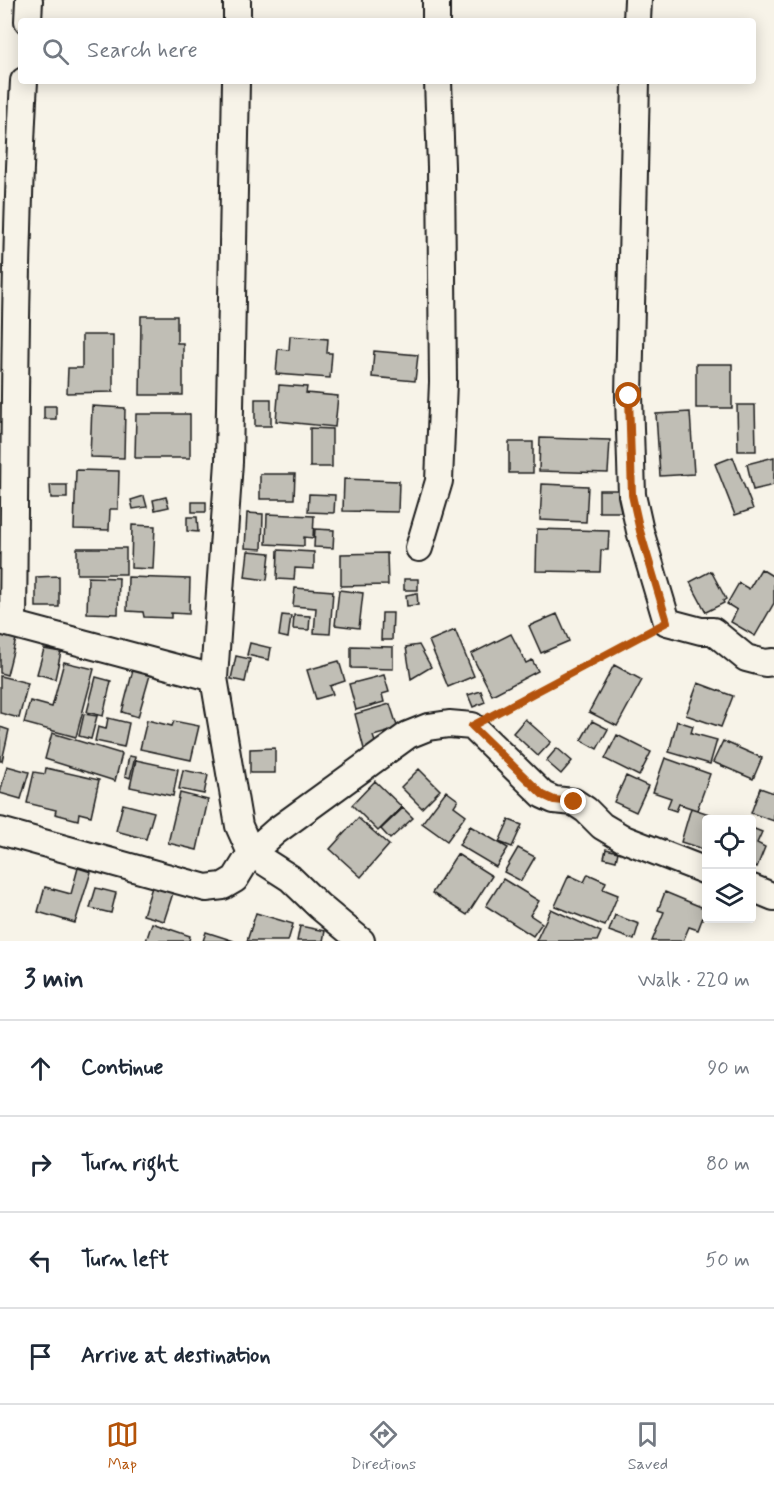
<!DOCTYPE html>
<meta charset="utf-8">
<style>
body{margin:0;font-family:Mynerve,sans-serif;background:#f2f2f3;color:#1f2937}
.controls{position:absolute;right:18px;bottom:18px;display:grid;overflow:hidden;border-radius:6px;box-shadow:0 3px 15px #0003}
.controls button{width:54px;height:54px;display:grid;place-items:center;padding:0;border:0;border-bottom:2px solid #e0e1e3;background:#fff;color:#1f2937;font:30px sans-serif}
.stop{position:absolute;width:18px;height:18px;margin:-14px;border:4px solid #b45309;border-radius:50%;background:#fff}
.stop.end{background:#b45309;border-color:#fff;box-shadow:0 2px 6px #0008}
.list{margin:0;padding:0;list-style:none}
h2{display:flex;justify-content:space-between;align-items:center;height:78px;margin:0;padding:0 24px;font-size:26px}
h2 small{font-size:20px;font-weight:400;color:#747a83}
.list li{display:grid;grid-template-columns:39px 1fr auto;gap:18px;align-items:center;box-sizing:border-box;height:96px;padding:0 24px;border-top:2px solid #e0e1e3}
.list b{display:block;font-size:22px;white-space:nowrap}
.list em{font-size:20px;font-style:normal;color:#747a83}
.icon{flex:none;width:33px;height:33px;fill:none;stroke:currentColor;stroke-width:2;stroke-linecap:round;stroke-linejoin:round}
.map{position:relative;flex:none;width:774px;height:941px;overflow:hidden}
.search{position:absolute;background:#fff;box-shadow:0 3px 15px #0003;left:18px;right:18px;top:18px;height:66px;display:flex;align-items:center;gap:15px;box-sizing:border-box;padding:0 21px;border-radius:6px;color:#747a83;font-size:22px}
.sheet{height:462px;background:#fff}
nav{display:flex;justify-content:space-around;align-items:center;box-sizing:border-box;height:84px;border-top:2px solid #e0e1e3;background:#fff;font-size:16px;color:#747a83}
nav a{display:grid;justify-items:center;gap:3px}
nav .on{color:#b45309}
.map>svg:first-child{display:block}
.building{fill:#c0beb5;stroke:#1c1c1c;stroke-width:1.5}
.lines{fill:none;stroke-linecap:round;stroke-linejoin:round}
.minor-casing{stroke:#1c1c1c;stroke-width:30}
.path{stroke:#1c1c1c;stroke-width:3;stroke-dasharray:1.5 4.5;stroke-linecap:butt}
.minor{stroke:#f7f3e8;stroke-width:26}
.route{stroke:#b45309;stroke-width:8}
</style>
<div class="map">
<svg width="774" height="941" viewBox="0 0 774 941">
<rect width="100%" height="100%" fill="#f7f3e8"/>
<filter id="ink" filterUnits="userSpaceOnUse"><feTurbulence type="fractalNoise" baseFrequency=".0167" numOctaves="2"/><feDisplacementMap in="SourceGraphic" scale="12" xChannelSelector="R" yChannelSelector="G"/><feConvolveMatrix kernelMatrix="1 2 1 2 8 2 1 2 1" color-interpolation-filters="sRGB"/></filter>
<g filter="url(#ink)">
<path class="building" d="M 141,316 L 177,316 L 177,343 L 183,343 L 183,395 L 140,395 Z
M 82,335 L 113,335 L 113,392 L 67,393 L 68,368 L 82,368 Z
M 290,336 L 328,339 L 327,353 L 332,353 L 330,378 L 276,374 L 278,349 L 289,350 Z
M 374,351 L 418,355 L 415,381 L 372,377 Z
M 696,364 L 732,364 L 732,408 L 696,408 Z
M 279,385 L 307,387 L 306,393 L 338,396 L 335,427 L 276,421 Z
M 255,399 L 271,399 L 271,426 L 255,426 Z
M 737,405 L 755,405 L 756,451 L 738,451 Z
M 44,406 L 56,406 L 56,419 L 44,419 Z
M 92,406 L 125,408 L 124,458 L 90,457 Z
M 690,412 L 694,474 L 660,476 L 656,414 Z
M 136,414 L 190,414 L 190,458 L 135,458 Z
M 310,428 L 332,429 L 332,467 L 310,467 Z
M 540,438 L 610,440 L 608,473 L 539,471 Z
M 509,442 L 533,442 L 533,473 L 509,473 Z
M 733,457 L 753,509 L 735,515 L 715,464 Z
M 774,457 L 774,485 L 753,490 L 747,464 Z
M 76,470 L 119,471 L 118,509 L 110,509 L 109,530 L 74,529 Z
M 260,474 L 295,474 L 294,499 L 260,499 Z
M 344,479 L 399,481 L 398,512 L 343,511 Z
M 542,484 L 588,486 L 586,522 L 540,520 Z
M 50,485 L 67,485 L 67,498 L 51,498 Z
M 599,490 L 621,490 L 621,512 L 599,512 Z
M 309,494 L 335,495 L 334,513 L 308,512 Z
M 144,496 L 147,507 L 133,509 L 131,500 Z
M 166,497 L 169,507 L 155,510 L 153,500 Z
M 192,502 L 206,502 L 206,512 L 192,512 Z
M 247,513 L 263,514 L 262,549 L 245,548 Z
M 267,514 L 314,516 L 313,538 L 304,537 L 304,546 L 266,544 Z
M 187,517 L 197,517 L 198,532 L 187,531 Z
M 132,525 L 155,526 L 153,569 L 131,568 Z
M 315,529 L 334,530 L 333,548 L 314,547 Z
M 537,529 L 609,531 L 608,550 L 601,550 L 600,572 L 536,571 Z
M 77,548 L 126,548 L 126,574 L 77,574 Z
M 278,550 L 314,552 L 314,569 L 295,568 L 294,580 L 277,579 Z
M 248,551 L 270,553 L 267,580 L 245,577 Z
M 387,553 L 388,585 L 341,586 L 341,554 Z
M 761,569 L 774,577 L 774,603 L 755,636 L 731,622 L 737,610 L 727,604 L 739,583 L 749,589 Z
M 711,571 L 726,599 L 723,601 L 724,603 L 706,612 L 690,582 Z
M 59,576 L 59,607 L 36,607 L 36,577 Z
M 88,577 L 119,578 L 118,614 L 87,613 Z
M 128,577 L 190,579 L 189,614 L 171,613 L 171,618 L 144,617 L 143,612 L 127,611 Z
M 404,579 L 418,579 L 418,590 L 404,590 Z
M 295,588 L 333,591 L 330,634 L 314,633 L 316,608 L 293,606 Z
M 339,590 L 363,593 L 359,628 L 335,625 Z
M 417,593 L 418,605 L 407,606 L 406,595 Z
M 382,613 L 393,613 L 392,640 L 381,640 Z
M 557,614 L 569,641 L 541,653 L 529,626 Z
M 282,615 L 291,616 L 288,638 L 279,636 Z
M 294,615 L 310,616 L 309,630 L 293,629 Z
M 455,630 L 474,676 L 448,687 L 429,641 Z
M 511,634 L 526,663 L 532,660 L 538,671 L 492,695 L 471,654 Z
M 0,635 L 16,639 L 7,675 L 0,673 Z
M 250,643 L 271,648 L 269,660 L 247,655 Z
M 419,645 L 431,667 L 411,679 L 406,647 Z
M 351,646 L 393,647 L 393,669 L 351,668 Z
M 44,649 L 61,652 L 55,679 L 37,674 Z
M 236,656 L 250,659 L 245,682 L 231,679 Z
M 339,661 L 345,681 L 330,686 L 333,694 L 316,699 L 307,670 Z
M 64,662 L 94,669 L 76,737 L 24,723 L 30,701 L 52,707 Z
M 614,665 L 642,680 L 617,726 L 589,712 Z
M 133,670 L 150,675 L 138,717 L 122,712 Z
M 384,675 L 389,692 L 382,694 L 384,702 L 356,710 L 349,684 Z
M 0,676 L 28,683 L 19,718 L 0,713 Z
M 96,677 L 111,681 L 103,716 L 87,712 Z
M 698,683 L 733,696 L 721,727 L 686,715 Z
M 481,691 L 485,702 L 473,707 L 468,695 Z
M 390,704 L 398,729 L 373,736 L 376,745 L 364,749 L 355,714 Z
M 84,714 L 97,716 L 91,739 L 79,736 Z
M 108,718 L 129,723 L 124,747 L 95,741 L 98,727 L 106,729 Z
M 525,719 L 551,742 L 538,756 L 513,733 Z
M 147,720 L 172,726 L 174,721 L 199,726 L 191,760 L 140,749 Z
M 592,721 L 608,729 L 597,749 L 581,740 Z
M 677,721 L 693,726 L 691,733 L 717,740 L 710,764 L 669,752 Z
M 0,727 L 9,730 L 2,761 L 0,761 Z
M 52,733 L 122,754 L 115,781 L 45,759 Z
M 617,735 L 651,752 L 639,776 L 605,759 Z
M 723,741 L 762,758 L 753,779 L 713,762 Z
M 275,748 L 275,773 L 250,773 L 250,749 Z
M 557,748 L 572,761 L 561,774 L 546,761 Z
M 129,756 L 135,757 L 130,778 L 125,776 Z
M 665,758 L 710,774 L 697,810 L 679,804 L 676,811 L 667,808 L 671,798 L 653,792 Z
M 136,760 L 178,769 L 173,796 L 130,787 Z
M 7,766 L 29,772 L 21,799 L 0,793 Z
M 46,768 L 99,780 L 91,816 L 79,813 L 78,820 L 55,814 L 56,810 L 27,803 L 34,772 L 45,774 Z
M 419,769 L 440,790 L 422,808 L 401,787 Z
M 183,770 L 208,775 L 204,794 L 179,789 Z
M 626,776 L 648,786 L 636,812 L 614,802 Z
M 375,781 L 402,807 L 378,831 L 352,805 Z
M 760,788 L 774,793 L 774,821 L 751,813 Z
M 446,791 L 458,800 L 454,806 L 466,815 L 447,841 L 422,823 Z
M 180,793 L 208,800 L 197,850 L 168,843 Z
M 123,804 L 154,812 L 146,839 L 116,831 Z
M 403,808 L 413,818 L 390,839 L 381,829 Z
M 691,808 L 712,815 L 711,820 L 706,820 L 706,850 L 681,842 Z
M 358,818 L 389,845 L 361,877 L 330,849 Z
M 509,820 L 522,825 L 512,847 L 499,842 Z
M 470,826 L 508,848 L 496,867 L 459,845 Z
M 752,828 L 762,832 L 757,843 L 765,847 L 757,867 L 752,865 Z
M 518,848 L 535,857 L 521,881 L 504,872 Z
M 606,849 L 618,852 L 616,861 L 604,858 Z
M 457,854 L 492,876 L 467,915 L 432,893 Z
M 78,868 L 91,872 L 75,923 L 38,912 L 45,887 L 71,894 Z
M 588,874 L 606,882 L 603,889 L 618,895 L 605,926 L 555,906 L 569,875 L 584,882 Z
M 503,879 L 539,901 L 530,915 L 542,923 L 533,936 L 486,906 Z
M 152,887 L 173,893 L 164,921 L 143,915 Z
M 96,888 L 116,893 L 111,913 L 90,908 Z
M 665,892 L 706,909 L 698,930 L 689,927 L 683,941 L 652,941 L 664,912 L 658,910 Z
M 551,909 L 601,932 L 597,941 L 536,941 Z
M 256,913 L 293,924 L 288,941 L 247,941 Z
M 615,915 L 639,924 L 634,940 L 609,931 Z
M 152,923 L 190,936 L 189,941 L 146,941 Z
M 300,926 L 325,931 L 323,941 L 297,941 Z
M 206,932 L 234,941 L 203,941 Z"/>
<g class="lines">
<g class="minor-casing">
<path id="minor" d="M 436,0 L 436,21
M 28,21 L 29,0
M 237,21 L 237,0
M 637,21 L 638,0
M 236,81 L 229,462 L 214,678 L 239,826 L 251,853 L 290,878 L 319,906 L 361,941
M 636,81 L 629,396 L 632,495 L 640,531 L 667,622 L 701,631 L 713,631 L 746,658 L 765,663 L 774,662
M 419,548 L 439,481 L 443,382 L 441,167 L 438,81
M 0,621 L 214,678
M 13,624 C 15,443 14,262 24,81
M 0,831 L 206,888 L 223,886 L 235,879 L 251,853 L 276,831 L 408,735 L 428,727 L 449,724 L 472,726 L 543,795 L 554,800 L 574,802 L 586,810 L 602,826 L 624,839 L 706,871
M 752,888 L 774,897"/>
</g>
<path class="path" d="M 491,716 L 650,631"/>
<use href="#minor" class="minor"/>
</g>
</g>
<g class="lines" filter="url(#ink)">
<path class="route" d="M 574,802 L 554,800 L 543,795 L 472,726 L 667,622 L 640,531 L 632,495 L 629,396"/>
</g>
</svg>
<div class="controls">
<button><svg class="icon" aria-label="locate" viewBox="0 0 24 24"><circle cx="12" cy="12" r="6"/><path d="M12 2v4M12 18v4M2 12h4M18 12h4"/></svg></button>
<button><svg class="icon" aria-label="layers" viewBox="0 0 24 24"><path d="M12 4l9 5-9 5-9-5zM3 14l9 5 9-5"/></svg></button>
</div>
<div class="stop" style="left:629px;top:396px"></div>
<div class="stop end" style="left:574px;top:802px"></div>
<div class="search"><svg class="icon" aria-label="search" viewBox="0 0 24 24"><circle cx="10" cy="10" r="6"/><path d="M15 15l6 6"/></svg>Search here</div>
</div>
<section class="sheet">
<h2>3 min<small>Walk · 220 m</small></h2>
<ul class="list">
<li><svg class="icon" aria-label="ahead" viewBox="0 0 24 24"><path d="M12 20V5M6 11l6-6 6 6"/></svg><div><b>Continue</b></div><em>90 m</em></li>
<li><svg class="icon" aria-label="right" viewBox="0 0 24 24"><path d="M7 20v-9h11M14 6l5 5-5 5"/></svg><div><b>Turn right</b></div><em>80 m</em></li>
<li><svg class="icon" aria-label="left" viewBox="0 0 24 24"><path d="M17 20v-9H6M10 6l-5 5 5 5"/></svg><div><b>Turn left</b></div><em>50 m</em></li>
<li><svg class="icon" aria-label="arrive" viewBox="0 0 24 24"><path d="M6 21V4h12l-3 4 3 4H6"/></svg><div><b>Arrive at destination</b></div></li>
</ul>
</section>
<nav>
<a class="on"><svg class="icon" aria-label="map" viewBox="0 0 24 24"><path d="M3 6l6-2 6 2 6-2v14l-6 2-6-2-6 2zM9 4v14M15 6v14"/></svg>Map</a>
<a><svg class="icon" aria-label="directions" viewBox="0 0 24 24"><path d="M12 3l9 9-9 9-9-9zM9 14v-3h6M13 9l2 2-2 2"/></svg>Directions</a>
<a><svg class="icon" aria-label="saved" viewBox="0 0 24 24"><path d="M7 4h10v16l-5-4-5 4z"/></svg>Saved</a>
</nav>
